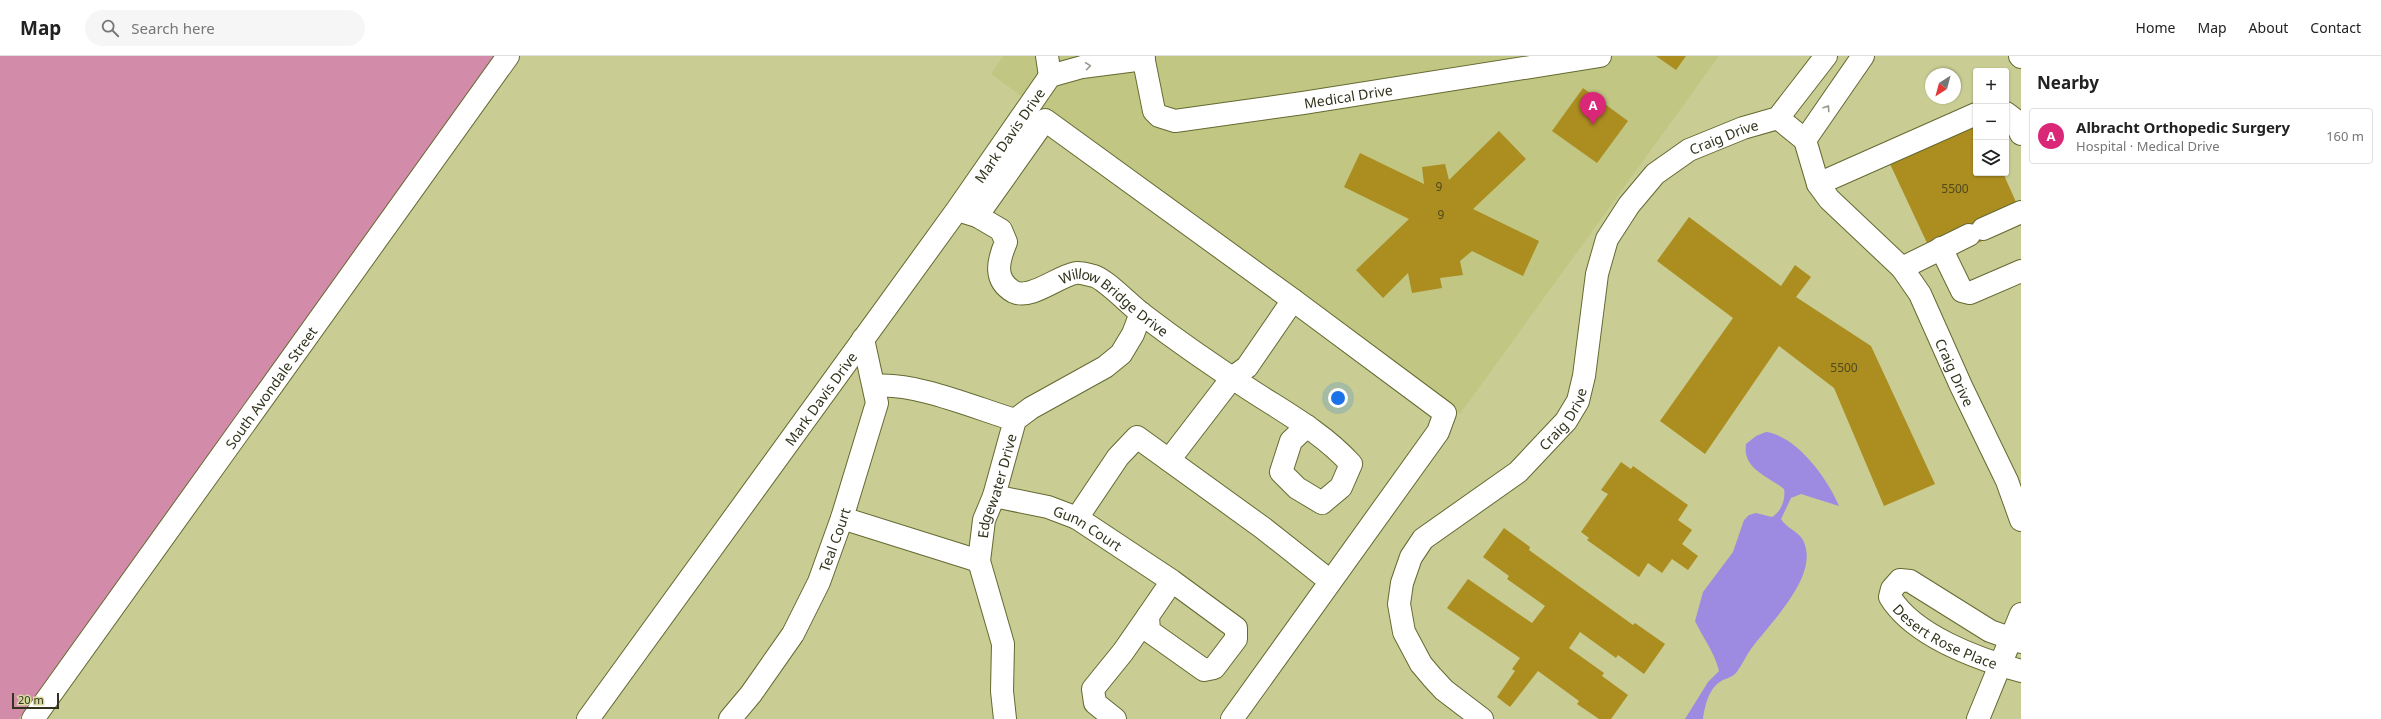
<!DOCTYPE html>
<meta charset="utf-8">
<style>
body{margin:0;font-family:"Noto Sans",sans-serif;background:#f6f6f6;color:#222}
.controls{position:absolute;right:12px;top:12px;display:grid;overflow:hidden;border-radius:4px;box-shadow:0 1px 3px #0004}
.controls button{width:36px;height:36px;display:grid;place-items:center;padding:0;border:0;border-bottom:1px solid #e0e0e0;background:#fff;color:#222;font:20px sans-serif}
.compass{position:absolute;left:1925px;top:12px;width:36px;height:36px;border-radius:50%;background:#fff;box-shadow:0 1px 3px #0004;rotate:216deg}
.scale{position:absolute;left:12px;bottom:10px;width:47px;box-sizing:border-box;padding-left:4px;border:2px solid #32331c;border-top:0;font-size:11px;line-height:14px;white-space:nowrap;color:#32331c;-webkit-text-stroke:3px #d6da9f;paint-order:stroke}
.you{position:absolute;left:1338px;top:342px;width:14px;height:14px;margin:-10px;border:3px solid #fff;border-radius:50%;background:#1a73e8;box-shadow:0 0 0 6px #1a73e833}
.badge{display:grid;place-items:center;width:26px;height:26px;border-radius:50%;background:#db2777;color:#fff;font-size:13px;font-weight:700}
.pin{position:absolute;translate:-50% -33px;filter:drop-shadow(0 1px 2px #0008)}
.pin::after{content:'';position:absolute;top:21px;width:14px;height:12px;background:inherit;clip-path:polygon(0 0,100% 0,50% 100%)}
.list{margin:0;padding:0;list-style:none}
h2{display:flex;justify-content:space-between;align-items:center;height:52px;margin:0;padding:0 16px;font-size:17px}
h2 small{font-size:13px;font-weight:400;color:#767676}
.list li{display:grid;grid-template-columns:26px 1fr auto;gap:12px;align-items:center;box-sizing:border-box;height:56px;margin:0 8px 8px;padding:0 8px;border:1px solid #e0e0e0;border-radius:4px}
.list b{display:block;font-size:15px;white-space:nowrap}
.list p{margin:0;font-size:13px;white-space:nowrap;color:#767676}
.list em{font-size:13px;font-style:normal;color:#767676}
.icon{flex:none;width:22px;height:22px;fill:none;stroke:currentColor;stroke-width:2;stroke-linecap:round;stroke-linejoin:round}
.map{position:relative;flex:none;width:2021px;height:663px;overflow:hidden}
header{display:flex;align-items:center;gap:24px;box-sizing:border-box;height:56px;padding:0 20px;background:#fff;border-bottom:1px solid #e0e0e0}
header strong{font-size:19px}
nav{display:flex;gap:22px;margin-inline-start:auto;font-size:14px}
.search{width:280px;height:36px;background:#f6f6f6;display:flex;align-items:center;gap:10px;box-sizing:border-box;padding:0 14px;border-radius:22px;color:#767676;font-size:15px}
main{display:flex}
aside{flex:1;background:#fff}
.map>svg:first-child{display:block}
.built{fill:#c1c683}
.green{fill:#d38baa}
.water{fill:#9c8be1}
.building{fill:#ac8d20}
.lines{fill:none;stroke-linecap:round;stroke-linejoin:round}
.minor-casing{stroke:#656931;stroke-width:24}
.major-casing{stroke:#656931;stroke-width:24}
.minor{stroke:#fff;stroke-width:22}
.major{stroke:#fff;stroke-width:22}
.oneway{stroke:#98998e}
.labels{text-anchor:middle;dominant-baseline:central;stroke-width:4;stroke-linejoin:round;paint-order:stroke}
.number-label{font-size:12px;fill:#504a1d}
.street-label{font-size:14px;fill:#32331c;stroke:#d6da9f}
</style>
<header>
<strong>Map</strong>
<div class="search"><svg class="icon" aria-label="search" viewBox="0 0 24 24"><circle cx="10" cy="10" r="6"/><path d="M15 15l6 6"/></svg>Search here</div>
<nav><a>Home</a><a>Map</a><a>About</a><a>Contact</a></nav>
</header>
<main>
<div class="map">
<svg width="2021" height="663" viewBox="0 0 2021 663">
<rect width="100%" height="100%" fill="#c9cd93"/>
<path class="built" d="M 1003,0 L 1719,0 L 1460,358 L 991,18 Z"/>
<path class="green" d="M 0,0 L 495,0 L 19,663 L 0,663 Z"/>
<path class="water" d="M 1766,376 C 1797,380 1828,423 1839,450 L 1801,438 L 1791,442 L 1781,463 C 1786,472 1798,475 1803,484 C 1820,518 1774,563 1754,589 C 1747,597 1743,608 1736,617 C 1732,621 1728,622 1723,624 C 1709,631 1705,649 1703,663 L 1685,663 L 1708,626 L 1719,615 C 1715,597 1703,582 1695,565 L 1703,536 L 1733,496 L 1744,464 L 1749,459 L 1756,457 L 1772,461 C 1781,456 1786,443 1784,433 C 1768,420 1742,413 1746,388 L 1756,380 Z"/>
<path class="building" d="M 1656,0 L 1686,0 L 1676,14 Z
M 1583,32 L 1628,65 L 1597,107 L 1552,75 Z
M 1976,69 L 1976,117 L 2003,117 L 2016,146 L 1978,163 L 1987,183 L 1973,189 L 1964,171 L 1927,187 L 1890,108 Z
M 1499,75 L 1526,103 L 1473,153 L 1539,185 L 1523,220 L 1472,195 L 1460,205 L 1463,219 L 1440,222 L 1442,232 L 1412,237 L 1408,217 L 1383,242 L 1356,214 L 1409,163 L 1344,131 L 1360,97 L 1424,128 L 1422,111 L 1445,108 L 1449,124 Z
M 1689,161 L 1781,230 L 1795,209 L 1811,221 L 1796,241 L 1871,290 L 1935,428 L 1884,450 L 1834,332 L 1779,290 L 1705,398 L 1660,365 L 1733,262 L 1657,205 Z
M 1621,406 L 1631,413 L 1633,410 L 1688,449 L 1678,464 L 1692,474 L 1682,488 L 1698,500 L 1688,514 L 1672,503 L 1662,517 L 1648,507 L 1639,521 L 1587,484 L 1589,482 L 1581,476 L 1608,438 L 1601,434 Z
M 1504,472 L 1530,491 L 1529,494 L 1633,569 L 1635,567 L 1665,588 L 1644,618 L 1618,599 L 1616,602 L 1580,576 L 1569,592 L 1604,617 L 1602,620 L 1628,639 L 1611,663 L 1599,663 L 1577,648 L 1579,645 L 1538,615 L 1510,651 L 1497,641 L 1515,615 L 1512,613 L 1520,602 L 1447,552 L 1468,523 L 1532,567 L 1545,550 L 1507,523 L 1509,520 L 1483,501 Z"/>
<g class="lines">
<g class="minor-casing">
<g id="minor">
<path d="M 1047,0 L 1050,20"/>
<path id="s1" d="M 1143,0 L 1154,55 L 1159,60 L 1175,65 L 1303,47 L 1600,0"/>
<path d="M 2006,57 L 2014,63 L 2021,78"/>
<path id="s2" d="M 1778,62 L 1805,84 L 1818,128 L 1829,143 L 1902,212 L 1920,238 L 1961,330 L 2007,425 L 2021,464"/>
<path d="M 1805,84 L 1863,0"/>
<path d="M 1818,128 L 1976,58"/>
<path id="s3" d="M 964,156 L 977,160 L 1001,174 L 1006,186 C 998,205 993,224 1014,236 C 1031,244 1058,220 1076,217 C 1081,216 1089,219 1094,220 C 1105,223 1131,250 1142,258 C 1176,284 1212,309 1249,333 C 1284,356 1322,376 1351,408 L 1341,431 L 1322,447 L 1297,432 L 1281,416 L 1291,385 L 1307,370"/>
<path d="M 977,160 L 1045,64 L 1293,244 L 1445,357 L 1438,376 L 1232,663"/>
<path d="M 1983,173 L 2021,156"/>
<path d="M 1941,192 L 1962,235 L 1970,237 L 2021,215"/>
<path d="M 1902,212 L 1969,179"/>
<path d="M 875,330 C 915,326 975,352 1015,364"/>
<path d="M 1169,404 L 1232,322 L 1247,311 L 1293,244"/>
<path id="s4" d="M 994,440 L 1048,451 L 1077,462 L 1172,525 L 1236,572 L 1236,583 L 1214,612 L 1204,614 L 1149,575 L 1148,560 L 1172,525"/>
<path d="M 842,462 L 979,505"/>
<path d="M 1077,462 L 1118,401 L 1137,381 L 1263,472 L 1330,525"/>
<path id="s5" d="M 2021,586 L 1990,575 L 1910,525 L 1900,524 L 1892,533 L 1890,541 C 1914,580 1978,603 2021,615"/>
<path id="s6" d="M 33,663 L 508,0"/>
<path id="s7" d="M 588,663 L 957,154 L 1050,20 L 1082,11 L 1144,3"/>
<path id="s8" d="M 730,663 L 751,638 L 793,578 L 819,526 L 842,462 L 877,347 L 863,283"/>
<path id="s9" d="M 1005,663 L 1002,635 L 1003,588 L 979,505 L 984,464 L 994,440 L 1015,364 L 1031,352 L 1105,311 L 1121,298 L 1133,278 L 1141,257"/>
<path d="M 1115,663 L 1095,647 L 1093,633 L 1123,596 L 1148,560"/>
<path id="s10" d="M 1482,663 L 1444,634 L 1432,621 L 1421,608 L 1404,576 L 1399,548 L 1402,527 L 1411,501 L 1423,483 L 1518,416 L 1566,365 L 1578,345 L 1584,320 L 1597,218 L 1607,183 L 1629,149 L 1655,118 L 1689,94 L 1743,72 L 1778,62 L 1826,0"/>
<path d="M 1978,663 L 2021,558"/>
</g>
</g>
<g class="major-casing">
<path id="major" d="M 2020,0 L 2021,1"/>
</g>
<use href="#minor" class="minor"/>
<use href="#major" class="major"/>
</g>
<defs><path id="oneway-chevron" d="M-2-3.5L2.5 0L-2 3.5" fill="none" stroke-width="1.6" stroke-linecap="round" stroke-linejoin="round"/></defs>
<g class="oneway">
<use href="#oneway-chevron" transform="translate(1088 10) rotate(-8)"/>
<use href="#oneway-chevron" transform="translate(1827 52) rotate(-56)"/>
</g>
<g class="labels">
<g class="number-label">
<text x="1439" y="130">9</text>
<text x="1955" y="132">5500</text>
<text x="1441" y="158">9</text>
<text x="1844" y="311">5500</text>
</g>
<g class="street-label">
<text stroke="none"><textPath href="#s1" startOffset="255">Medical Drive</textPath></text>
<text stroke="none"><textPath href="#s7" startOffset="720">Mark Davis Drive</textPath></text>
<text stroke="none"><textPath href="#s10" startOffset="752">Craig Drive</textPath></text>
<text stroke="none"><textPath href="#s3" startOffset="224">Willow Bridge Drive</textPath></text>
<text stroke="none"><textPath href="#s2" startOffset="317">Craig Drive</textPath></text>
<text stroke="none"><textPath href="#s6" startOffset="408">South Avondale Street</textPath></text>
<text stroke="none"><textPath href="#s7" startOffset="396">Mark Davis Drive</textPath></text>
<text stroke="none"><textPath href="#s10" startOffset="404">Craig Drive</textPath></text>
<text stroke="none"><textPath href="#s9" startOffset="239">Edgewater Drive</textPath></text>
<text stroke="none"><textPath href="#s4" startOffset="100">Gunn Court</textPath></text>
<text stroke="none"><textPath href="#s8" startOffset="209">Teal Court</textPath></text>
<text stroke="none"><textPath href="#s5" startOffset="227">Desert Rose Place</textPath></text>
</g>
</g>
</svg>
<div class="controls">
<button>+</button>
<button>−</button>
<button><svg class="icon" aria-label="layers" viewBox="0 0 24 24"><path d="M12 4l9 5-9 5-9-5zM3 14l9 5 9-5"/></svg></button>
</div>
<svg class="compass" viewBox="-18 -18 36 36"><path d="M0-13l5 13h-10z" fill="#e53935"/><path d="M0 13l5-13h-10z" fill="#767676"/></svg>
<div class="scale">20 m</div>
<div class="you"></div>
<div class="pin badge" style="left:1593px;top:69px">A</div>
</div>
<aside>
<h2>Nearby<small></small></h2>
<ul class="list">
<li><span class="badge">A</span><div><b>Albracht Orthopedic Surgery</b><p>Hospital · Medical Drive</p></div><em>160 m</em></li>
</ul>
</aside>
</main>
